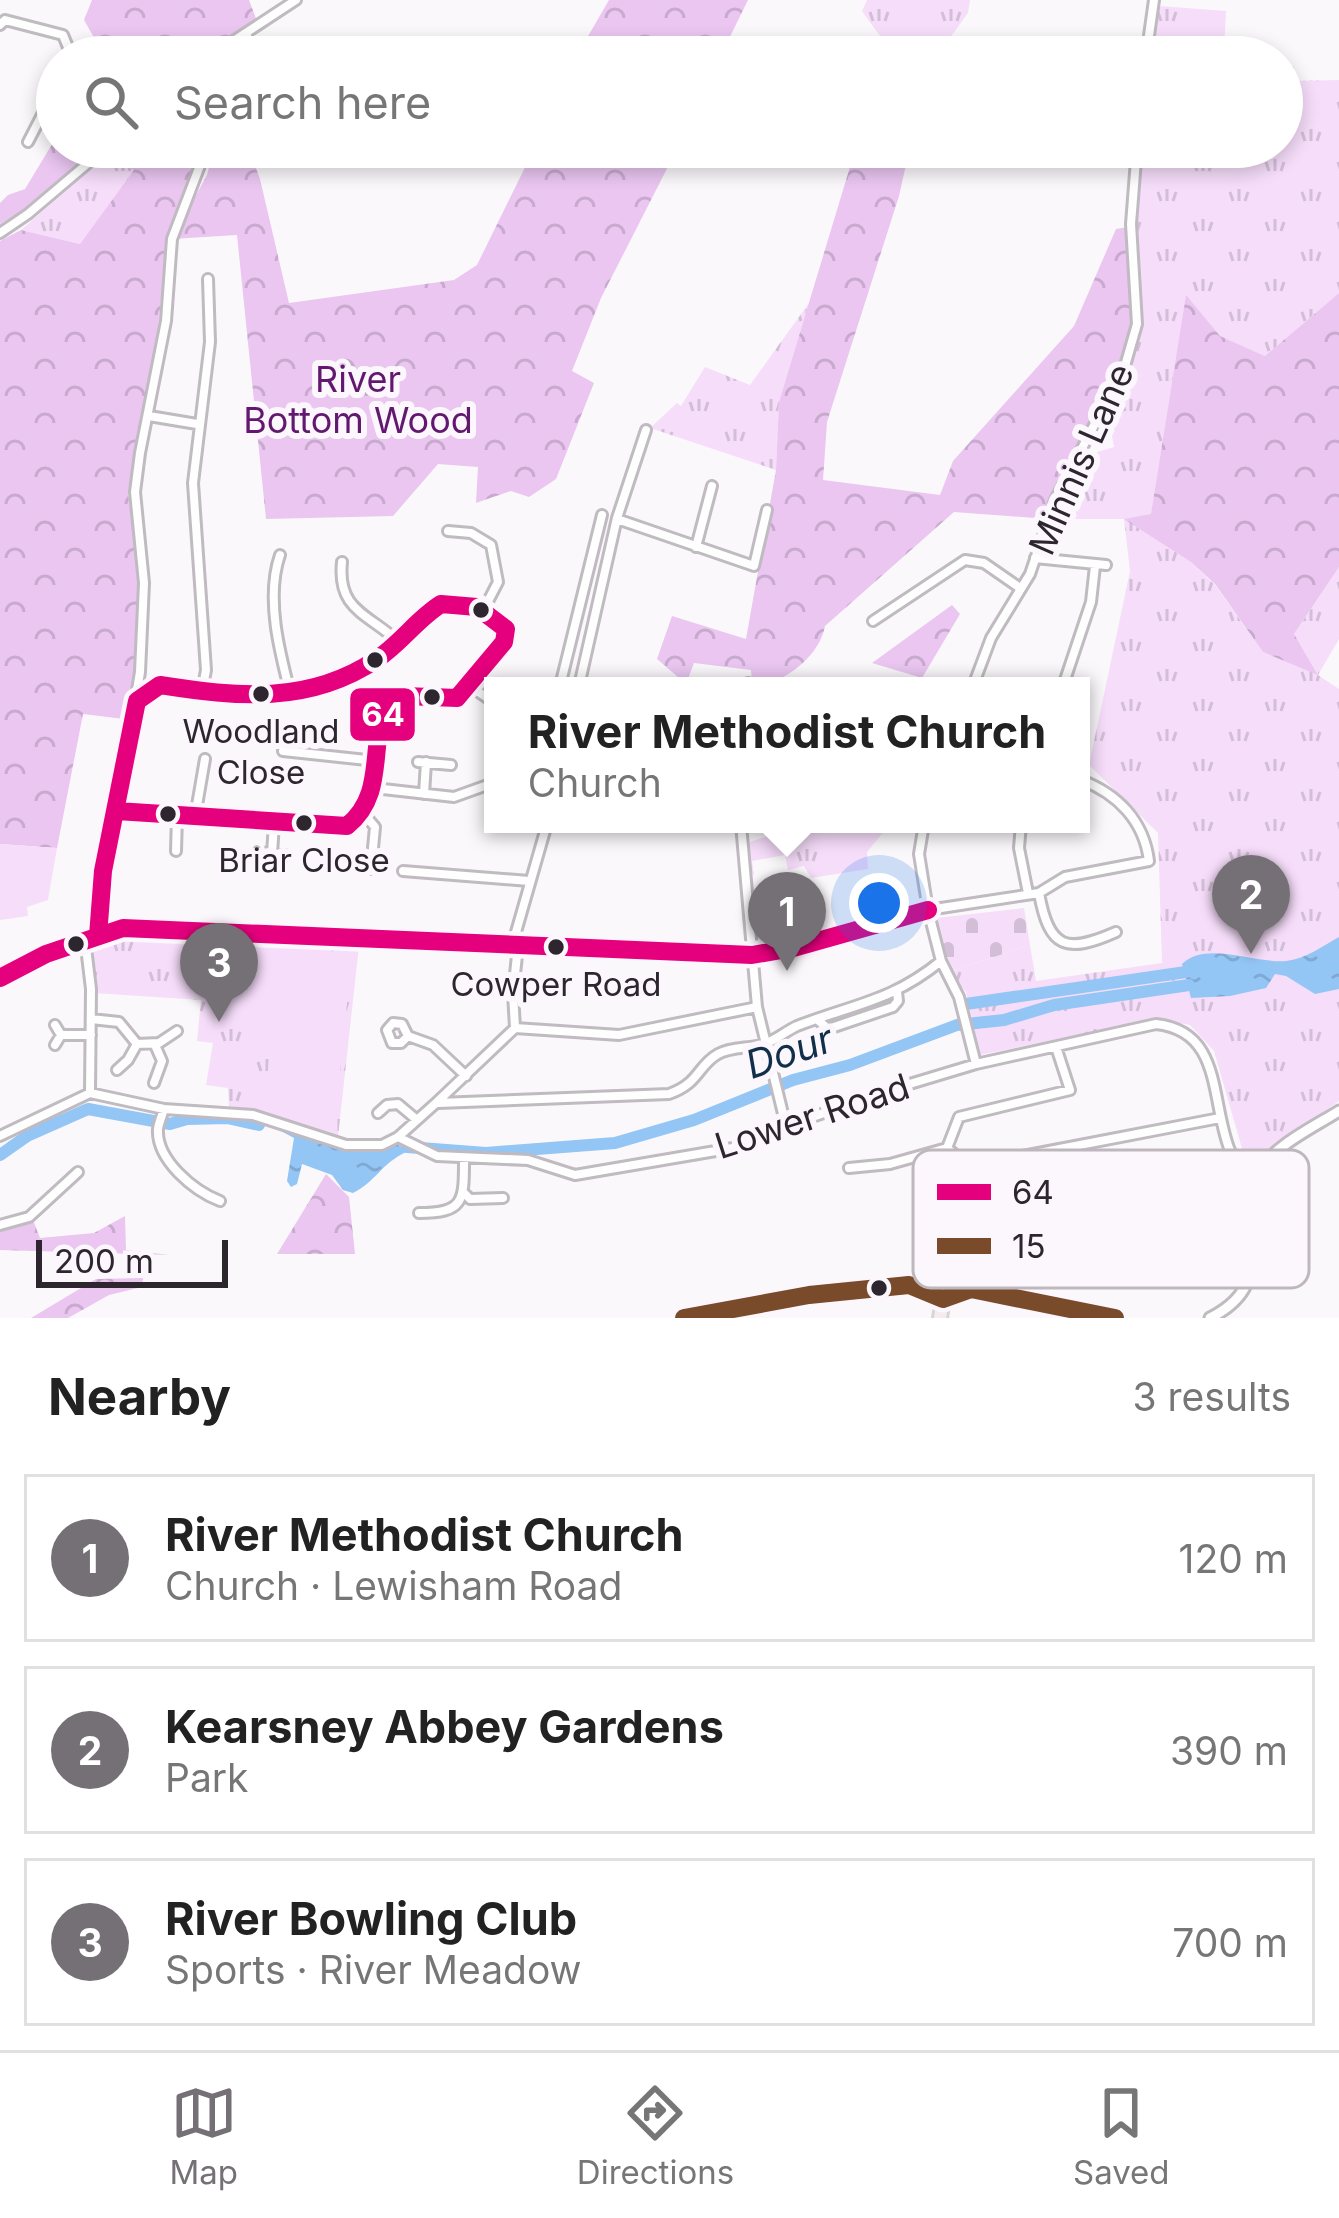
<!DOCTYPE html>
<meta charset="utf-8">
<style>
body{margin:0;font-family:Inter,sans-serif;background:#f2f2f2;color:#222}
.scale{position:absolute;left:36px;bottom:30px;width:192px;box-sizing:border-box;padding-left:12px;border:6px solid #2d262f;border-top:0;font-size:33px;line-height:42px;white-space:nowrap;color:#2d262f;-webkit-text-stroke:9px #fcf7fc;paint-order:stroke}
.you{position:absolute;left:879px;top:903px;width:42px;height:42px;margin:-30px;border:9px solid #fff;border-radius:50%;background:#1a73e8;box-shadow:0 0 0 18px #1a73e833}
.badge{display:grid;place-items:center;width:78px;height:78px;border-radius:50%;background:#757076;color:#fff;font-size:39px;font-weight:700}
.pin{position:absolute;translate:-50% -99px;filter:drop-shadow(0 3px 6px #0008)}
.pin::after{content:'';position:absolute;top:63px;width:42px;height:36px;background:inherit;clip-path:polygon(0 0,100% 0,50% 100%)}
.popup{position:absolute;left:484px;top:677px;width:606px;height:156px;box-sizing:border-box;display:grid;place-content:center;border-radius:0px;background:#fff;filter:drop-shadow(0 3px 9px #0005);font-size:39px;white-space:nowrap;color:#767676}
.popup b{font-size:45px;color:#222}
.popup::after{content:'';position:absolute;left:50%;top:100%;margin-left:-24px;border:24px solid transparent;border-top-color:#fff}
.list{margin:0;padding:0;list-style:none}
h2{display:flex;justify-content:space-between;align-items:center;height:156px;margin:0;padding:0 48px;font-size:51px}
h2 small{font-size:39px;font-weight:400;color:#767676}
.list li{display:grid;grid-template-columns:78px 1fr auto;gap:36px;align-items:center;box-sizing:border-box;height:168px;margin:0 24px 24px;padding:0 24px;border:3px solid #e0e0e0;border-radius:0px}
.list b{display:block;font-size:45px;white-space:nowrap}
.list p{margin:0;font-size:39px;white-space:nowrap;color:#767676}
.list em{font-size:39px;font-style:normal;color:#767676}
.icon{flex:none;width:66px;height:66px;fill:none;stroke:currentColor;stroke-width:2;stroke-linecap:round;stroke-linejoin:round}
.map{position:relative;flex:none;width:1339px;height:1318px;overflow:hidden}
.search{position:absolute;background:#fff;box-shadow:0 6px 18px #0003;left:36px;right:36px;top:36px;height:132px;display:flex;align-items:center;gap:30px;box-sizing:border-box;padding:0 42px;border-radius:66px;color:#767676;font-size:45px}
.sheet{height:732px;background:#fff}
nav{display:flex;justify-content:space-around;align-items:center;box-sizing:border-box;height:168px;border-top:3px solid #e0e0e0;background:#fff;font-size:33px;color:#767676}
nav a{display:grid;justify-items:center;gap:6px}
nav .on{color:#757076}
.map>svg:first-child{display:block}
.grass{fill:url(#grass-tufts)}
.forest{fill:url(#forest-crowns)}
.cemetery{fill:url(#cemetery-stones)}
.pitch{fill:#f6ddfa}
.water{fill:url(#water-ripples)}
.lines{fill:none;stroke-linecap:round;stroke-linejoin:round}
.river{stroke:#93c5f5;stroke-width:12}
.minor-casing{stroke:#c0bac1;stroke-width:14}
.tertiary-casing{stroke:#c0bac1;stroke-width:15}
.primary-casing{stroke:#d8d5d8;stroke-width:18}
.minor{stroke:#fefefe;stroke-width:8}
.tertiary{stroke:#fefefe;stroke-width:9}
.primary{stroke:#f4eced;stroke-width:12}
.bus-1-casing{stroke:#fcf7fc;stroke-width:27}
.bus-2-casing{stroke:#fcf7fc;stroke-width:27}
.bus-1{stroke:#e5007d;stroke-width:18}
.bus-2{stroke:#7a4b2a;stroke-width:18}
.bus-dot{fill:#2d262f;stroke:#fcf7fc;stroke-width:4.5}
.labels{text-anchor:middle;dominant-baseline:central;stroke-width:12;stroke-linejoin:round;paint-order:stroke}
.bus-label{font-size:33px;fill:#2d262f;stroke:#fcf7fc}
.park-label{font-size:36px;fill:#62186f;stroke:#fcf7fc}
.street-label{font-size:36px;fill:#2d262f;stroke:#fcf7fc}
.water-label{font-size:39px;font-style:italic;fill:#112f4a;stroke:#fcf7fc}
.key{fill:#fcf7fc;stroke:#beb8be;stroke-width:3}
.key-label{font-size:33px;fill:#2d262f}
.line-badge{stroke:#fcf7fc;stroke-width:4.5}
.badge-label{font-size:33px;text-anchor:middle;font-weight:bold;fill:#fff}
</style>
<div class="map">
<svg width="1339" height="1318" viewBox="0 0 1339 1318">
<defs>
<pattern id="grass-tufts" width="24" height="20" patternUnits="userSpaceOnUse" patternTransform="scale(3)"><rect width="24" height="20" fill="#f6ddfa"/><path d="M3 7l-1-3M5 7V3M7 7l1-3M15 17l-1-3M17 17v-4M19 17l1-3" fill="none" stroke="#d3bed7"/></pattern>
<pattern id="forest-crowns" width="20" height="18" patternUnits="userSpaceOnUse" patternTransform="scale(3)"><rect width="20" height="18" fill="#eac6f1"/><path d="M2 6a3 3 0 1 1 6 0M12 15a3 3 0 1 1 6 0" fill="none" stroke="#c9aacf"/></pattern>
<pattern id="cemetery-stones" width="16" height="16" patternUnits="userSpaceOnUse" patternTransform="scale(3)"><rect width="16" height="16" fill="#f6ddfa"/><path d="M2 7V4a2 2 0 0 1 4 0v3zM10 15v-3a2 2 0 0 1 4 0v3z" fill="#d3bed7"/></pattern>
<pattern id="water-ripples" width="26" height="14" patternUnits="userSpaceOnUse" patternTransform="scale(3)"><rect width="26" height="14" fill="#93c5f5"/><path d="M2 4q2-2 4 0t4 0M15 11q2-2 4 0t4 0" fill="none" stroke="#7fa9d2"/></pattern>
</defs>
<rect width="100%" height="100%" fill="#fbf8fb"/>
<path class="grass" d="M 867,0 L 970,0 L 968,13 L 936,57 C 892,57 886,45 862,11 Z
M 1159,6 L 1226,11 L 1224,52 L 1150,56 Z
M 1282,66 L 1294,66 L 1295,81 L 1339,80 L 1339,293 L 1265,356 L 1220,336 L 1186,297 L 1151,515 L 1125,519 L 1191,562 L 1215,585 L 1263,652 L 1317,673 L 1294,634 L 1339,567 L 1339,639 L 1318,675 L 1339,689 L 1339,1101 L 1247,1166 L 1214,1051 L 1190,1025 L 1155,1019 L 980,1055 L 966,992 L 949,972 L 1030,945 L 1036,981 L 1162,963 L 1158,833 L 1089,765 L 1130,571 L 1124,519 L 1052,519 L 1087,455 L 1114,447 L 1110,425 L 1102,421 L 1141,328 L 1134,228 L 1143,154 L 1148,155 L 1148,147 L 1282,147 Z
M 104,158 L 135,170 L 80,244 L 21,230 Z
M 809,303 L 779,402 L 776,470 L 650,428 L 677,403 L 681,406 L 705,367 L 750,385 Z
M 804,824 L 884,824 L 886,829 L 867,852 L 868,869 L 811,878 L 804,866 L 788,870 L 785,855 L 752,861 L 754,874 L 748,877 L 744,844 Z
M 124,935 L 359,946 L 338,1137 L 255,1111 L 229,1109 L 228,1088 L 206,1085 L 213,1043 L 197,1041 L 201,1000 L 94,993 L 94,950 L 98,943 Z"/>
<path class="forest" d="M 92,0 L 249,0 L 257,21 L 198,57 L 90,57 L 96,41 L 84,20 Z
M 609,0 L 748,0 L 720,57 L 576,57 Z
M 57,136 L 57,147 L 100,147 L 30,206 L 0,224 L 0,203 L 8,195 L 25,189 Z
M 116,147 L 200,147 L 165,257 L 154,371 L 128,493 L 142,590 L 137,701 L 132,720 L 83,714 L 57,848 L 0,844 L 0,241 L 21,230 L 80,244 L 134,170 L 104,158 Z
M 214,147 L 248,147 L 260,179 L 289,303 L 454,280 L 477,265 L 535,147 L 678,147 L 601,298 L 572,371 L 594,383 L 556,479 L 529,497 L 511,491 L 476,503 L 478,467 L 438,464 L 393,516 L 266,519 L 237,235 L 172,239 L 207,175 Z
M 856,147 L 910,147 L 899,196 L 827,422 L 823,480 L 940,495 L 953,461 L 1074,326 L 1116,229 L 1128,227 L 1137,324 L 1125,366 L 1048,519 L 954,512 L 825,626 C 820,656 782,686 752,686 L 751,670 L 694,663 L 686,684 L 657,659 L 672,616 L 746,639 L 776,470 L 779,402 Z
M 1339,293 L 1339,567 L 1294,634 L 1318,675 L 1263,652 L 1215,584 L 1191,562 L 1124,519 L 1151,514 L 1186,295 L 1220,336 L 1265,356 Z
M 952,605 L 960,614 L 922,678 L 872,663 Z
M 326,1174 L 349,1197 L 355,1254 L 277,1254 Z
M 125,1216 L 126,1250 L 170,1255 L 0,1250 L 0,1229 L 33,1220 L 40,1238 L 94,1233 Z
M 143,1278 L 142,1287 L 109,1295 L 68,1318 L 31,1318 L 96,1279 Z"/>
<path class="cemetery" d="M 1024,908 L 1030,945 L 949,972 L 936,918 Z"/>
<path class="pitch" d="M 0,844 L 57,848 L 48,900 L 27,907 L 28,916 L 0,920 Z
M 257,946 L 352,954 L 334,1132 L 307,1130 L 307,1114 L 241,1109 L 243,1091 L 266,1092 L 272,1024 L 250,1022 Z"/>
<path class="water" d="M 1339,937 L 1339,989 L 1315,994 L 1286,976 L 1275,974 L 1266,988 L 1230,996 L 1191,998 L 1182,964 C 1206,940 1256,964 1286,961 C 1305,959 1323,946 1339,937 Z
M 280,1126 L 351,1150 L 397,1144 L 408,1151 C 380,1164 377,1181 353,1193 L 343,1190 L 332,1175 L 302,1164 L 297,1184 L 291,1187 L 287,1181 L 294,1138 L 279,1130 Z"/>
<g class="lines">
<path class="river" d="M 966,1004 L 1186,972
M 407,1147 L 486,1153 L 615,1143 L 694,1120 L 793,1080 L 850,1065 L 957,1025 L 1004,1020 L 1054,1005 L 1189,985
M 0,1155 L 27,1136 L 88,1109 L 170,1124 L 187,1119 L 227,1118 L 259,1125"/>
<g class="minor-casing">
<path id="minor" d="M 0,25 L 5,20 L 63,35 L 72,57
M 209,57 L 296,0
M 238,57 L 247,36
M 1146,57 L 1154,0
M 28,142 L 57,86
M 0,233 L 28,214 L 107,147
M 149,416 L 197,424
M 617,519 L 754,566 L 767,510
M 448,531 L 471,533 L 491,545 L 498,582 L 484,609
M 696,547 L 712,486
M 280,555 C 265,598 280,654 291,696
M 1035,558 L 1106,565
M 342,562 C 337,610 367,613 399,642
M 873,621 L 965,560 L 984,563 L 1020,588
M 470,686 L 493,702
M 560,686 L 602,515
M 579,686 L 617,518 L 646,430
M 747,686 L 748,683
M 973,686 L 991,638 L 1030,574 L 1055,500 L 1125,366 L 1137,324 L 1131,224 L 1137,147
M 1063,686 L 1091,602 L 1095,566
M 202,692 L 206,670 L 193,483 L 210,342 L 208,279
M 283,751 L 376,761
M 418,762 L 451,765
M 374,788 L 454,797 L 493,783
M 424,794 L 426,762
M 117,811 L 347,826 C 394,799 363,741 387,702 C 410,687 432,703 457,698 L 504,642 L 506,629 C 490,607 467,601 441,604 C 417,617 400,643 377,659 C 303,709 243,698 160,685 L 137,701
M 364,814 L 375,827 L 371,869
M 195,817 L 205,759
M 741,824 L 757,1007 L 786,1126
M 924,824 L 919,854 L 928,910 L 941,961 L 959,997 L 976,1064
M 1021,824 L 1019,848 L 1028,893
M 176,851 L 177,816
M 256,852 L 286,855
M 272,854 L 274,823
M 403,871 L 529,881
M 1039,893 C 1049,949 1066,954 1116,932
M 98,936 L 103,871 L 117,811 L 140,672 L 144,583 L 135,492 L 140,453 L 166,321 L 172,239 L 207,147
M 85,939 L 91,989 L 90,1093
M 512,946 L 547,824
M 0,978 L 46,954 L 123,928 L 752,955 L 793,948 L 928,910 L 1039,893 L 1065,877 L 1149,861 C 1144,821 1118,794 1081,780
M 91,1019 L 119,1022 L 137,1044 L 128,1060 L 117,1070
M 818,1020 L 828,1029 L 893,1007 L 898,1001 L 897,992
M 55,1025 L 61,1035 L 55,1045
M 515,1028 L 513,993 L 518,946
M 61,1035 L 91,1035
M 408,1036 L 401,1043 L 392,1043 L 387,1030 L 393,1023 L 402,1024 L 408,1036 L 433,1045 L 466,1076
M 137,1044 L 159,1043 L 177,1031
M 154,1083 L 162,1061 L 155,1045
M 438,1103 L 669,1094 C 700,1083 697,1066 718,1054 C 732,1046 750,1049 764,1044 C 776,1040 786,1031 797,1026 C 854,1004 892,1001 941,961
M 164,1109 C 162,1116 159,1122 158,1129 C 156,1160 194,1191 220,1201
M 378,1113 L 387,1105 L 398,1104 L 417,1120
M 0,1136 L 90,1093 L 164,1109 L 253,1115 L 346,1145 L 382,1145 L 398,1137 L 436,1103 L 515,1028 L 619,1035 L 757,1007
M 398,1137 L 437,1156 L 528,1160 L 575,1175 L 739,1147 L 786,1126 L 903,1086 L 976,1064 L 1156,1024 C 1239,1033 1199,1137 1252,1183
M 947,1148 L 965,1163 L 986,1163 L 1220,1118
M 849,1168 L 890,1164 L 947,1148 L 959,1117 L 1070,1090 L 1056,1047
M 464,1193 L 470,1199 L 503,1198
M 419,1213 C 464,1213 464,1201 464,1160
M 0,1225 L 29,1217 L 78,1172"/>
</g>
<g class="tertiary-casing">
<path id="tertiary" d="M 943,1299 L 971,1289 L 1115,1318
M 1210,1318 C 1286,1279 1227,1227 1256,1175 C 1273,1146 1312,1128 1339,1111"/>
</g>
<g class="primary-casing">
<path id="primary" d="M 684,1318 L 809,1295 L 909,1285 L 943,1299 L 940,1318"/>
</g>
<use href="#minor" class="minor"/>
<use href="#tertiary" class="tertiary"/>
<use href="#primary" class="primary"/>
<g class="bus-1-casing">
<path id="bus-1" d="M 137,701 L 160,685 C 237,697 309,705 377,659 C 401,643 417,619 441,604 L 477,607 L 506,629
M 117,811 L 347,826 C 387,794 368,745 387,702 L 404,696 L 457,698 L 504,642 L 506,629
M 98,936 L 103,871 L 137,701
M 0,978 L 46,954 L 123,928 L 752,955 L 793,948 L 928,910"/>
</g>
<g class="bus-2-casing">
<path id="bus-2" d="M 684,1318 L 809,1295 L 909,1285 L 943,1299 L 971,1289 L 1115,1318"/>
</g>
<use href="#bus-1" class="bus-1"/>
<use href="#bus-2" class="bus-2"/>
</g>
<g class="bus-dot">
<circle cx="481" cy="610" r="10"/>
<circle cx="375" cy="660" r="10"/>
<circle cx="261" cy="694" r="10"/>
<circle cx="432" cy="697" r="10"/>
<circle cx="168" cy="814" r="10"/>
<circle cx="304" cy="823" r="10"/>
<circle cx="76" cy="944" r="10"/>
<circle cx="556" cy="947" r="10"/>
<circle cx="879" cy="1288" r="10"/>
</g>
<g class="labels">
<g class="bus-label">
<text x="261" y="731">Woodland<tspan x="261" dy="41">Close</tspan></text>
<text x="304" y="860">Briar Close</text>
<text x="556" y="984">Cowper Road</text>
</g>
<g class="park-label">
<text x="358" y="379">River<tspan x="358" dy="41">Bottom Wood</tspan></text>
</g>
<g class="street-label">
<text transform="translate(1081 459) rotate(-66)">Minnis Lane</text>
<text transform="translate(812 1116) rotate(-18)">Lower Road</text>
</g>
<g class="water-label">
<text transform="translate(789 1051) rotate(-19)">Dour</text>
</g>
</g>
<rect x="913" y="1150" width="396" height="138" rx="18" class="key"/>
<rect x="937" y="1184" width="54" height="16" fill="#e5007d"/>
<rect x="937" y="1238" width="54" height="16" fill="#7a4b2a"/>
<g class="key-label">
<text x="1012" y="1204">64</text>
<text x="1012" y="1258">15</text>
</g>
<rect class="line-badge" x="348" y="686" width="69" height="57" rx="12" fill="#e5007d"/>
<g class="badge-label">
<text x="383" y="726">64</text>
</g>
</svg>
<div class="scale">200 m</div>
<div class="you"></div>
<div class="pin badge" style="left:787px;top:971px">1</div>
<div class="popup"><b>River Methodist Church</b>Church</div>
<div class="pin badge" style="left:1251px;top:954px">2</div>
<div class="pin badge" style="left:219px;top:1022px">3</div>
<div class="search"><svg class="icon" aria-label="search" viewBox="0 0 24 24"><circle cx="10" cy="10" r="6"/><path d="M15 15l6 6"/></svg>Search here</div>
</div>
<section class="sheet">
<h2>Nearby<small>3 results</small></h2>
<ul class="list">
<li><span class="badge">1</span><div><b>River Methodist Church</b><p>Church · Lewisham Road</p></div><em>120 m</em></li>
<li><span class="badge">2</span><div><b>Kearsney Abbey Gardens</b><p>Park</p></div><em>390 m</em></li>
<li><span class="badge">3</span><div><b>River Bowling Club</b><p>Sports · River Meadow</p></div><em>700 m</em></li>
</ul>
</section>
<nav>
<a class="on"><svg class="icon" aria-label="map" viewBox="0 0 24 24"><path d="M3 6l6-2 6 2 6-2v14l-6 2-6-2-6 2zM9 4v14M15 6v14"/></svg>Map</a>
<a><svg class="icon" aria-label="directions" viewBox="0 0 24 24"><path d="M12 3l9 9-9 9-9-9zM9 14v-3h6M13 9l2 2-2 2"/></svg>Directions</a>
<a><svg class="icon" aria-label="saved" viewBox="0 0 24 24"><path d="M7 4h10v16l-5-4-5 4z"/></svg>Saved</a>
</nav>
